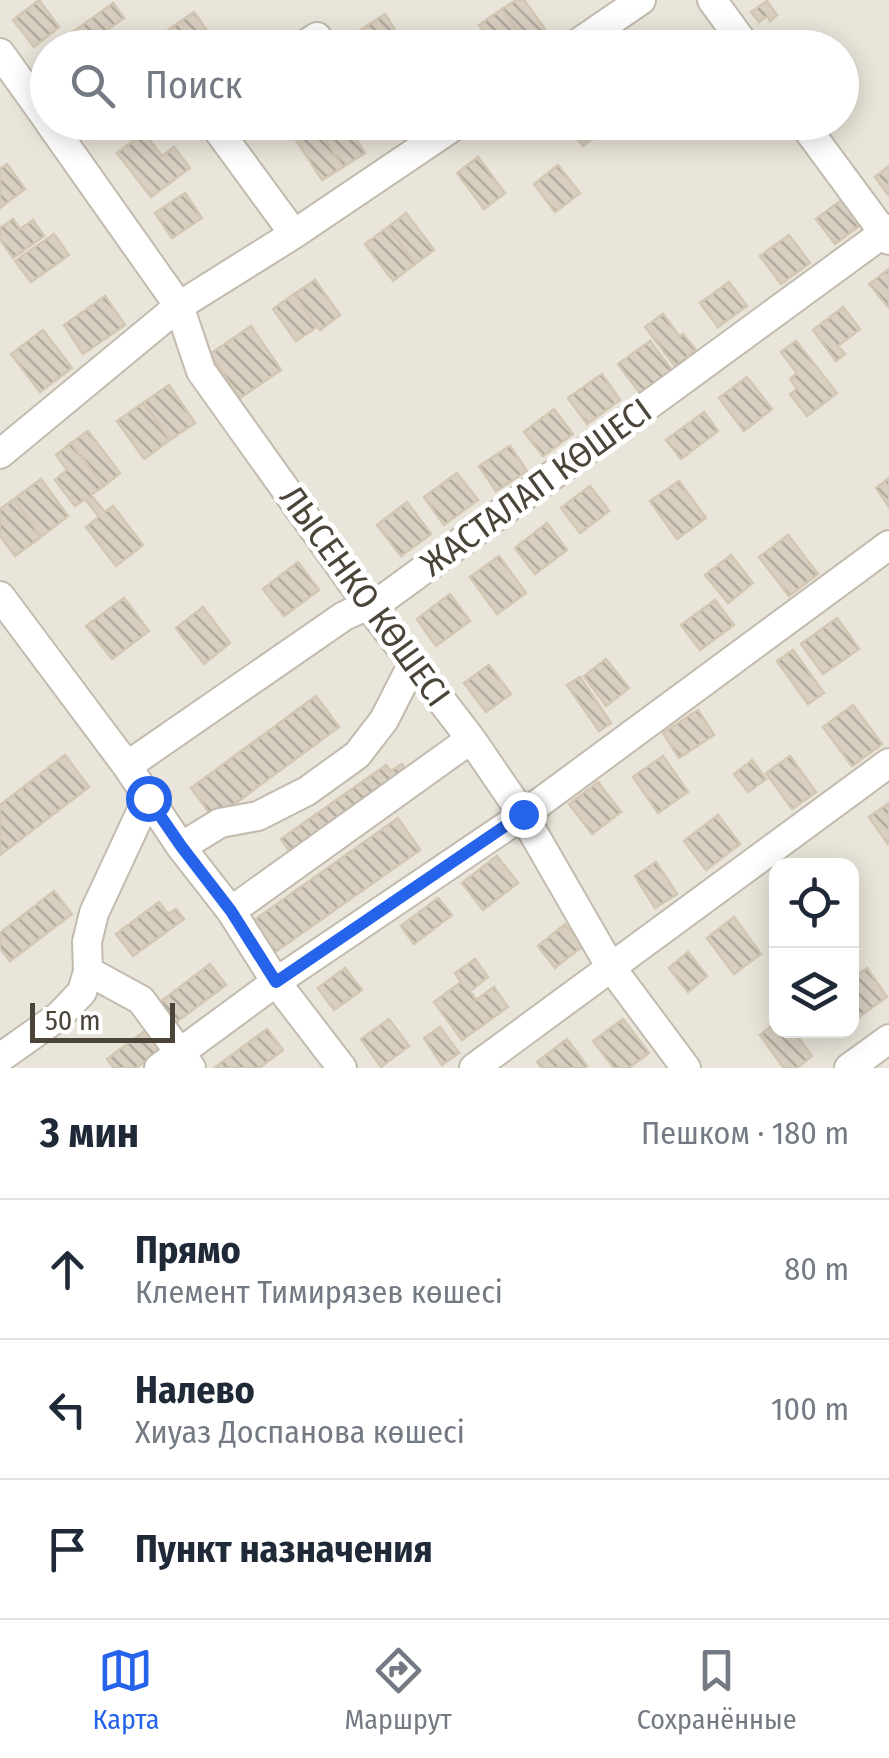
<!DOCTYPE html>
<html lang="ru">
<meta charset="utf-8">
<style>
body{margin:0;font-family:"Fira Sans Condensed",sans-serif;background:#f2f2f3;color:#1f2937}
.controls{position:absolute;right:30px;bottom:30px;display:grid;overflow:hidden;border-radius:20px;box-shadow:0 5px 25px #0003}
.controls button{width:90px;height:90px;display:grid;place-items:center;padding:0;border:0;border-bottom:2px solid #e0e1e3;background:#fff;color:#1f2937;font:50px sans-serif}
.scale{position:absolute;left:30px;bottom:25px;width:145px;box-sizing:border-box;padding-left:10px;border:5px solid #4b4439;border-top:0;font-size:28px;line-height:35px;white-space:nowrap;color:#4b4439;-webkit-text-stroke:8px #fff;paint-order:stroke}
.stop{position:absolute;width:30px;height:30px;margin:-22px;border:8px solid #2563eb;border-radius:50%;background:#fff}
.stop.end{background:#2563eb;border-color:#fff;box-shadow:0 2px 10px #0008}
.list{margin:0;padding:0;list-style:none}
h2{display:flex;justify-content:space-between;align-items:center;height:130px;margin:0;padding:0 40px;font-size:42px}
h2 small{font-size:32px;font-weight:400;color:#747a83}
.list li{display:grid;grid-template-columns:65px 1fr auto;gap:30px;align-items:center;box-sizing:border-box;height:140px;padding:0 40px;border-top:2px solid #e0e1e3}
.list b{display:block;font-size:38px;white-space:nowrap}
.list p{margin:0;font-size:32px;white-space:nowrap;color:#747a83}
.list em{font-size:32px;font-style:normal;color:#747a83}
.icon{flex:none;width:55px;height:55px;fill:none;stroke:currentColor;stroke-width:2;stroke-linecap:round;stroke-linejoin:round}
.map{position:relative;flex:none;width:889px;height:1068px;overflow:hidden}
.search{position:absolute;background:#fff;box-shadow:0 5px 25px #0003;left:30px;right:30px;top:30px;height:110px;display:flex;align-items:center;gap:25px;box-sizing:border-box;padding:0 35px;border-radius:55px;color:#747a83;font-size:38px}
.sheet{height:550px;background:#fff}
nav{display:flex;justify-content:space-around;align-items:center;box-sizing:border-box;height:140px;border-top:2px solid #e0e1e3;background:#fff;font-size:28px;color:#747a83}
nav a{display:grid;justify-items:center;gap:5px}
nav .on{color:#2563eb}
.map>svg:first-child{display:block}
.residential{fill:#eae5da;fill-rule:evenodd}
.building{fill:url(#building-back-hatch);stroke:#d3c7b4;stroke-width:2.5}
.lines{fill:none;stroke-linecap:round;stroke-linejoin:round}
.minor-casing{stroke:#c2bbae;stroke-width:32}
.minor{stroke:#fff;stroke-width:28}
.route{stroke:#2563eb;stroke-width:12}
.labels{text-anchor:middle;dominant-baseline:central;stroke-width:10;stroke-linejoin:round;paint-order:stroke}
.street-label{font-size:35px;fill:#4b4439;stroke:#fff}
</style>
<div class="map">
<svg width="889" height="1068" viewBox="0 0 889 1068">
<defs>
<pattern id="building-back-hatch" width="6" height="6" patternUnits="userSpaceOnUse" patternTransform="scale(2.5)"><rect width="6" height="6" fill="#d8cfc1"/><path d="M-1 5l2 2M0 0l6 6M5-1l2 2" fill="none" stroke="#b1aa9e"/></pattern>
</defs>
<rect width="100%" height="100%" fill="#f6f3ec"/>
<path class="residential" d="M 0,0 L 889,0 L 889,1068 L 0,1068 ZM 48,48 L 842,48 L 842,122 L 48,122 ZM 776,866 L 852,866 L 852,1030 L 776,1030 Z"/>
<path class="building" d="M 39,0 L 59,27 L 34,47 L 13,20 Z
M 516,0 L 524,0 L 545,29 L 526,43 L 502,9 Z
M 767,1 L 777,15 L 770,21 L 767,16 L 759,22 L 751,12 Z
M 113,3 L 124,18 L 83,47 L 73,32 Z
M 502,9 L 526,43 L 519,48 L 495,48 L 479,25 Z
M 194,12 L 219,48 L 170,48 L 161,35 Z
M 385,14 L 404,44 L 398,48 L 361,48 L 353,35 Z
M 323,122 L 345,122 L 365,153 L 343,167 L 317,127 Z
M 564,122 L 601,122 L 606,128 L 583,146 Z
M 317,127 L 343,167 L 322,180 L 296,140 Z
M 144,133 L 162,156 L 174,147 L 190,168 L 151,197 L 117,153 Z
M 478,157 L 505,193 L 484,209 L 457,173 Z
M 7,164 L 25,189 L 0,208 L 0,169 Z
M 558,165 L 580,193 L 555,212 L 534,184 Z
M 889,166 L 889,196 L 875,177 Z
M 185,193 L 202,218 L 172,238 L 155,213 Z
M 844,198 L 863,223 L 835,244 L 816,219 Z
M 406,213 L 434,250 L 415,264 L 388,227 Z
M 13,219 L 20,229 L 33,220 L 44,236 L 13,258 L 0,239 L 0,228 Z
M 388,227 L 415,264 L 393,281 L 365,244 Z
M 54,234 L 69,255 L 31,282 L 15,261 Z
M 789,235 L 810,263 L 781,284 L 760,256 Z
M 889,269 L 889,308 L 869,284 Z
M 315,280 L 340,315 L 320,330 L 294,294 Z
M 729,282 L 747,306 L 718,327 L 700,303 Z
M 294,294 L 317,327 L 296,341 L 273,309 Z
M 105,296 L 125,325 L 83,354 L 64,325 Z
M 843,307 L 860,329 L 838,346 L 845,354 L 836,361 L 813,330 Z
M 663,314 L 680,337 L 683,334 L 696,350 L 675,366 L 645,327 Z
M 251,326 L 281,370 L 240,398 L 210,354 Z
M 43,330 L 72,368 L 40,392 L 11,354 Z
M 650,341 L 672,370 L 640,393 L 618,364 Z
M 796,341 L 837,393 L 807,416 L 790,394 L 797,389 L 790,379 L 797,373 L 781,352 Z
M 602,374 L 620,400 L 587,424 L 568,398 Z
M 747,377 L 772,409 L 744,431 L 719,398 Z
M 169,385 L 195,423 L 170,440 L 143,403 Z
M 143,403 L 170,440 L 144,459 L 117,421 Z
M 554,409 L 573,434 L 543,456 L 524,432 Z
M 704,412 L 718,431 L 681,459 L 666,440 Z
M 88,431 L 120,473 L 104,486 L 71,443 Z
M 71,443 L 104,486 L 91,495 L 105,512 L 113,506 L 143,545 L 116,566 L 86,527 L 99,517 L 85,499 L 75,506 L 55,480 L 67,470 L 56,455 Z
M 510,446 L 527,471 L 496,491 L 479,466 Z
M 457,473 L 478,500 L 444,525 L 424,497 Z
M 889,478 L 889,507 L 876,488 Z
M 41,479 L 68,516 L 41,537 L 14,499 Z
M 679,481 L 706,518 L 677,539 L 650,501 Z
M 590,486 L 609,511 L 580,533 L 561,508 Z
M 14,499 L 41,537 L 15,556 L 0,536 L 0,509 Z
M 407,502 L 431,534 L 401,556 L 377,525 Z
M 547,523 L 567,550 L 535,574 L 515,548 Z
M 788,535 L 818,574 L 789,596 L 759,557 Z
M 731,555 L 753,583 L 728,603 L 705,575 Z
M 499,556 L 526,593 L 497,614 L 470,577 Z
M 298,562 L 319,590 L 284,616 L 263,589 Z
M 450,594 L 470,621 L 436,646 L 417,619 Z
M 124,598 L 149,631 L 112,659 L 86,626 Z
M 715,600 L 734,625 L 700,650 L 681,625 Z
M 203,607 L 230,643 L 204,664 L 176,628 Z
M 837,618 L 859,649 L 823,674 L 801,644 Z
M 793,650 L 824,693 L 808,704 L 777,661 Z
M 606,659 L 629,688 L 606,706 L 584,676 Z
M 489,665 L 511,694 L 486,712 L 464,683 Z
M 580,677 L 611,723 L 599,731 L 567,685 Z
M 316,696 L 339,727 L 214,819 L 191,788 Z
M 853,705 L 882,744 L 852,766 L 823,727 Z
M 698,710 L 714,735 L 679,758 L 663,733 Z
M 65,755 L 89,787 L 0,855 L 0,805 Z
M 663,756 L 688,792 L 658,813 L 633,777 Z
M 790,756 L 816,792 L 792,809 L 766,773 Z
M 752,760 L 766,779 L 748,792 L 734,774 Z
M 402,764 L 408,773 L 292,855 L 281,839 L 386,765 L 391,771 Z
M 598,782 L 621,812 L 592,834 L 569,804 Z
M 889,803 L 889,843 L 888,844 L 869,817 Z
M 718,815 L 740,844 L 706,870 L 684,841 Z
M 398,818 L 420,850 L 275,952 L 253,921 Z
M 497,856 L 518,883 L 483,910 L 462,883 Z
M 656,862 L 677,894 L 655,908 L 635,876 Z
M 54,891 L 72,914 L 10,961 L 0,948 L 0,933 Z
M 438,898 L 452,915 L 414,944 L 401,926 Z
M 159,902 L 168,914 L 176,909 L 184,919 L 133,956 L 116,934 Z
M 734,917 L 761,954 L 734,974 L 707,938 Z
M 565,924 L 583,946 L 555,968 L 538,946 Z
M 688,952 L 707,976 L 688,992 L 669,968 Z
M 475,959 L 488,977 L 470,991 L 476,1000 L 494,987 L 508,1007 L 462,1040 L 434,1002 L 461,982 L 455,973 Z
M 210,964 L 226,985 L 167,1029 L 151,1009 Z
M 345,968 L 362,990 L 334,1010 L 318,988 Z
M 867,968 L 887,997 L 856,1019 L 852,1014 L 852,979 Z
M 389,1019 L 409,1046 L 381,1067 L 361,1039 Z
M 623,1019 L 649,1053 L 629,1068 L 614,1068 L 593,1041 Z
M 776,1022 L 776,1030 L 793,1030 L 812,1056 L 797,1068 L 784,1068 L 760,1035 Z
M 150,1027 L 164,1047 L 136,1068 L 114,1068 L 107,1059 Z
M 440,1027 L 459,1053 L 442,1065 L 424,1038 Z
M 267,1029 L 283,1050 L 259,1068 L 214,1068 Z
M 567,1039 L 587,1066 L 584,1068 L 542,1068 L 537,1062 Z"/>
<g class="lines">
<g class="minor-casing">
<path id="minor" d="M 712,0 L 747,48
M 300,48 L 317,37
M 571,48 L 641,0
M 0,53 L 48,120
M 49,122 L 179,306 L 201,371 L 368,605 L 471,739 L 523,815 L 610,966 L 686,1068
M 212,122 L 294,234
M 802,122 L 889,240
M 0,454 L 179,306 L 294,234 L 460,122
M 0,596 L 127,766 L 181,847 L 231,911 L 276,982 L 342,1068
M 127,766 L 344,616 L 386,597 L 889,229
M 181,847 L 220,823 L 258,816 L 307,791 L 357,755 L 384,720 L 413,663
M 231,911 L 471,739
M 88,971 L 141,1000 L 191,1068
M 0,1058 L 59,1016 L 82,992 L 88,971 L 87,942 L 94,913 L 148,797
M 159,1068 L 276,982 L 523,815 L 889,545
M 474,1068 L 889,763
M 849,1068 L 889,1039"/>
</g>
<use href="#minor" class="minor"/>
</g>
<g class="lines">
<path class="route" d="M 148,798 L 181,846 L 231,911 L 276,982 L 523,814"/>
</g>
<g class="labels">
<g class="street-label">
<text transform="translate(536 487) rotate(-36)">ЖАСТАЛАП КӨШЕСІ</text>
<text transform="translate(365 596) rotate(54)">ЛЫСЕНКО КӨШЕСІ</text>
</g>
</g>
</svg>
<div class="controls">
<button><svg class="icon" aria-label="locate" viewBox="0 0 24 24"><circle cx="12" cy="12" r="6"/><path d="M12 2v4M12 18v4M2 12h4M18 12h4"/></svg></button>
<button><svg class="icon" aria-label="layers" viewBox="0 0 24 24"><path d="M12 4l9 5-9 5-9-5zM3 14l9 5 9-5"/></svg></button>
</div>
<div class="scale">50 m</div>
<div class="stop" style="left:148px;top:798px"></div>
<div class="stop end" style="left:523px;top:814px"></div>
<div class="search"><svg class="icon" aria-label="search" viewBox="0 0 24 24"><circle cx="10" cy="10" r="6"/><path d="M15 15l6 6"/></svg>Поиск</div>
</div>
<section class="sheet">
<h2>3 мин<small>Пешком · 180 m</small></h2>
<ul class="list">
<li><svg class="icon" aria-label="ahead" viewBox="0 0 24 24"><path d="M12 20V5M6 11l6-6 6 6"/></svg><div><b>Прямо</b><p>Клемент Тимирязев көшесі</p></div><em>80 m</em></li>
<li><svg class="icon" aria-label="left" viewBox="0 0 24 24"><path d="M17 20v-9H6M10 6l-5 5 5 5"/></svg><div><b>Налево</b><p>Хиуаз Доспанова көшесі</p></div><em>100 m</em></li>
<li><svg class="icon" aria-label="arrive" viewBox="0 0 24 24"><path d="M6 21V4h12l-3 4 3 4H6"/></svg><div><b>Пункт назначения</b></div></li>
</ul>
</section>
<nav>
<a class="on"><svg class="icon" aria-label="map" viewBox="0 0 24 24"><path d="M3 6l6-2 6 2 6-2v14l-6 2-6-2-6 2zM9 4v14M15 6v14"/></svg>Карта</a>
<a><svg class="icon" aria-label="directions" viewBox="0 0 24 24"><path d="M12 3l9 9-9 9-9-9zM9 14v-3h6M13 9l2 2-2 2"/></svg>Маршрут</a>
<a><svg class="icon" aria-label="saved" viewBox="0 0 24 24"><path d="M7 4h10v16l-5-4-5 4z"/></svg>Сохранённые</a>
</nav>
